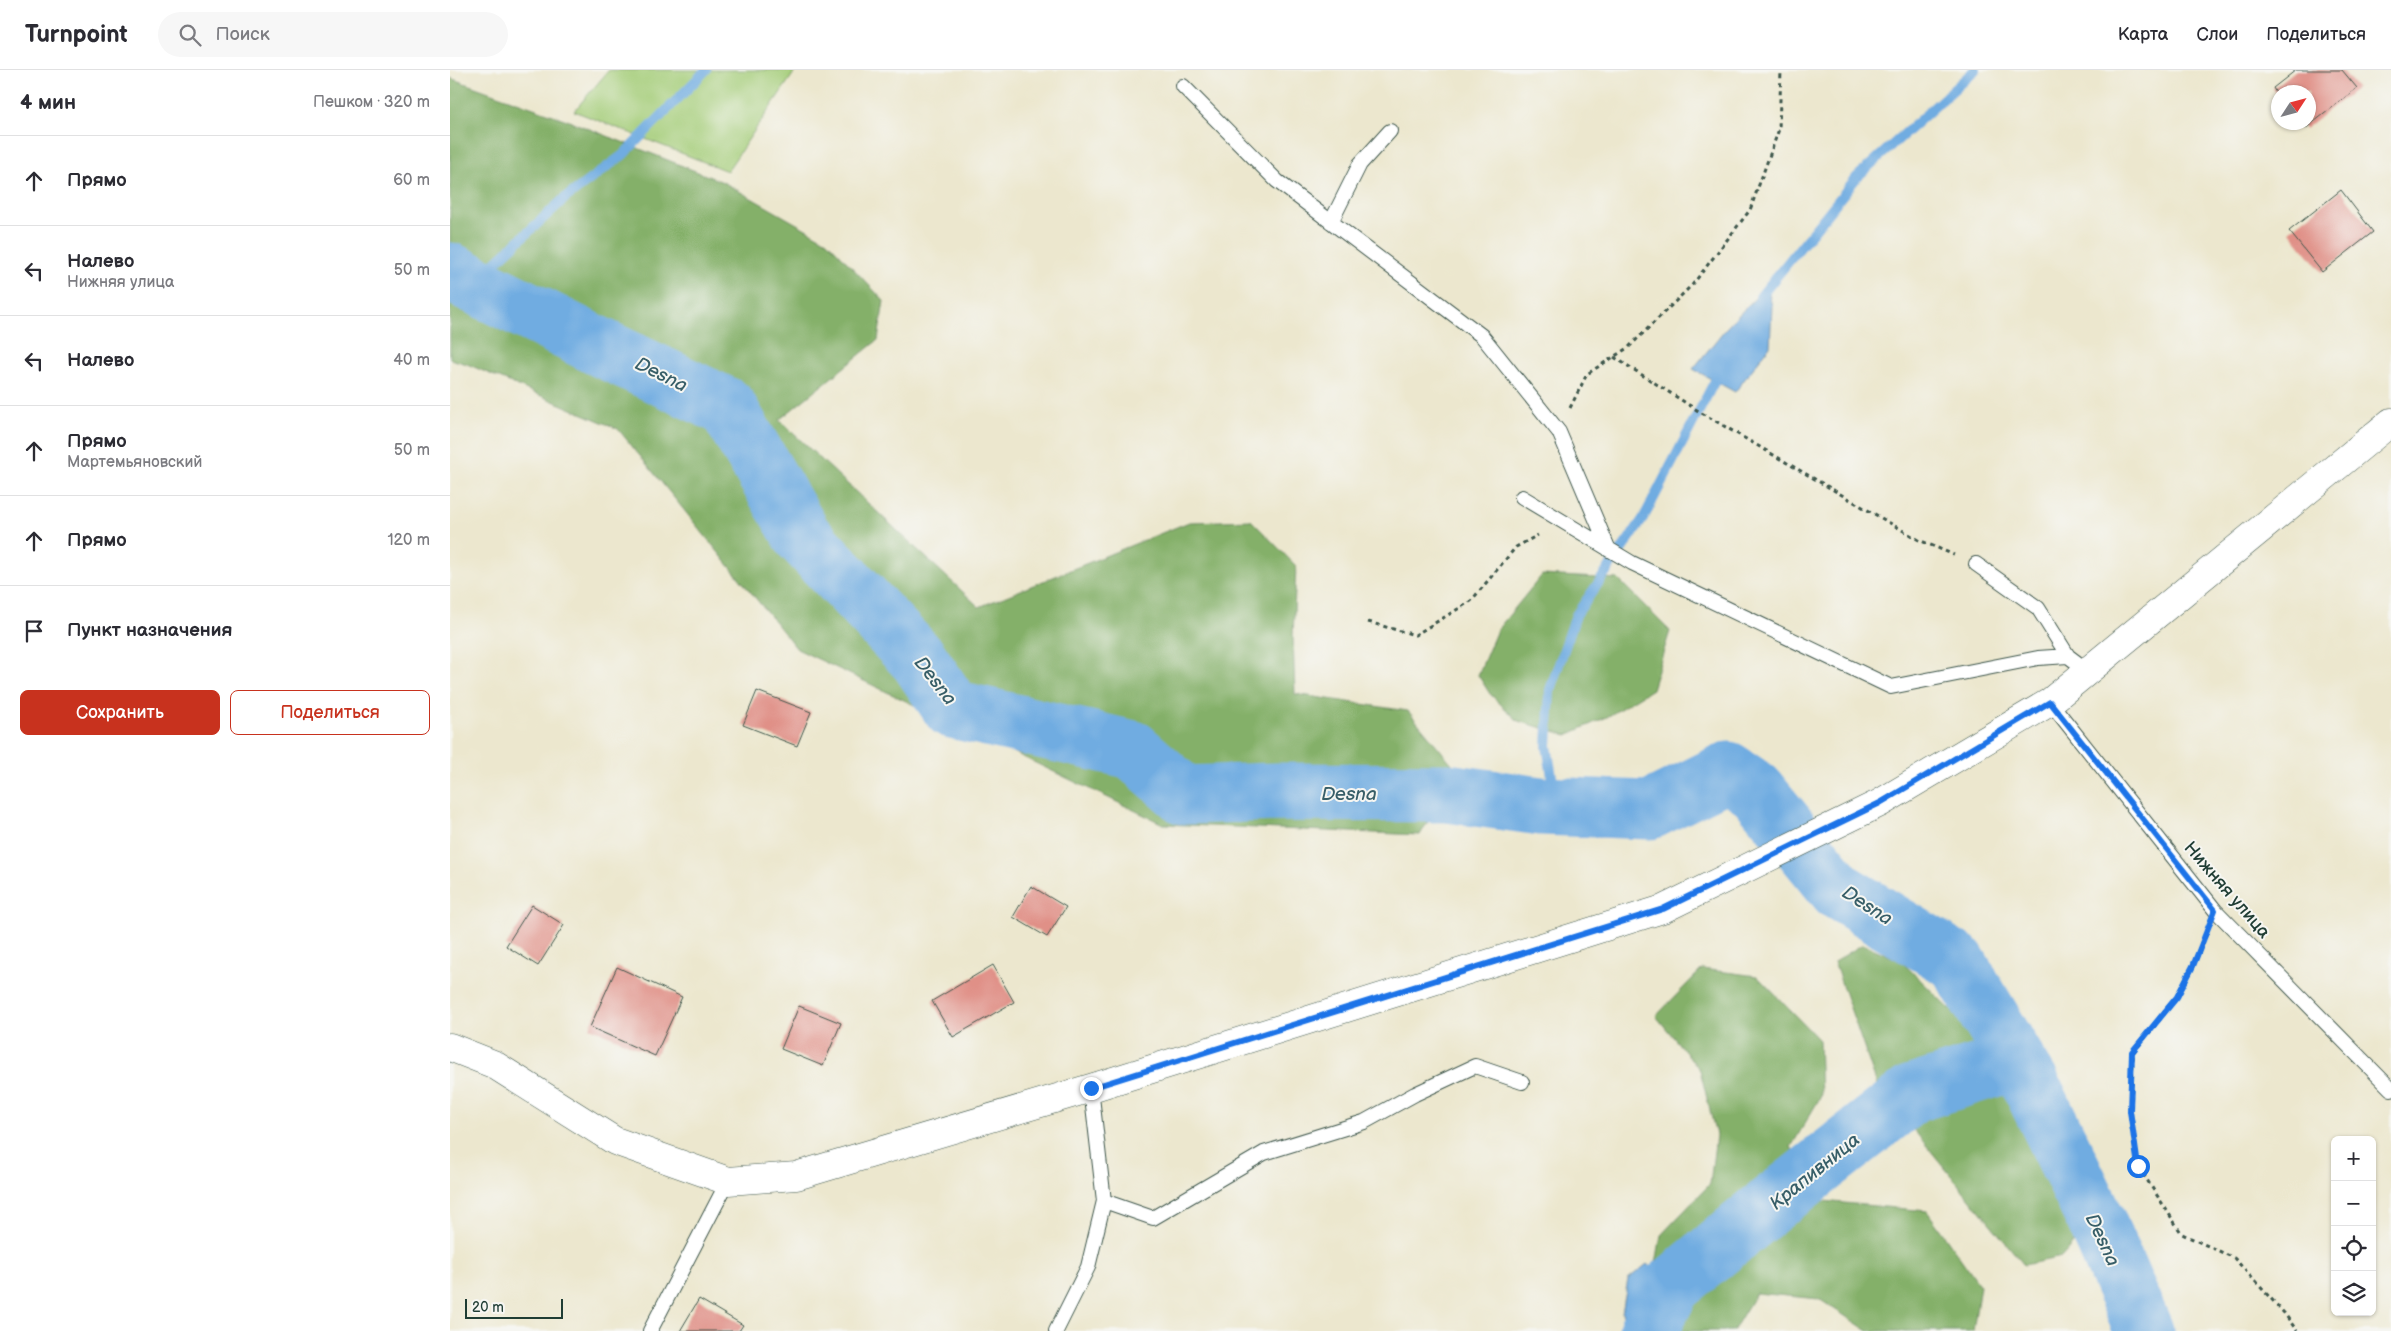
<!DOCTYPE html>
<html lang="ru">
<meta charset="utf-8">
<style>
body{margin:0;font-family:"Balsamiq Sans",sans-serif;background:#f7f7f7;color:#2b2b33}
.controls{position:absolute;right:15px;bottom:15px;display:grid;overflow:hidden;border-radius:8px;box-shadow:0 1px 4px #0004}
.controls button{width:45px;height:45px;display:grid;place-items:center;padding:0;border:0;border-bottom:1px solid #e1e1e2;background:#fff;color:#2b2b33;font:25px sans-serif}
.compass{position:absolute;left:1821px;top:15px;width:45px;height:45px;border-radius:50%;background:#fff;box-shadow:0 1px 4px #0004;rotate:54deg}
.scale{position:absolute;left:15px;bottom:12px;width:98px;box-sizing:border-box;padding-left:5px;border:2px solid #1f3d34;border-top:0;font-size:14px;line-height:18px;white-space:nowrap;color:#1f3d34;-webkit-text-stroke:4px #f6f6f2;paint-order:stroke}
.stop{position:absolute;width:15px;height:15px;margin:-11px;border:4px solid #1a73e8;border-radius:50%;background:#fff}
.stop.end{background:#1a73e8;border-color:#fff;box-shadow:0 1px 5px #0008}
.list{margin:0;padding:0;list-style:none}
h2{display:flex;justify-content:space-between;align-items:center;height:65px;margin:0;padding:0 20px;font-size:21px}
h2 small{font-size:16px;font-weight:400;color:#7c7c81}
.list li{display:grid;grid-template-columns:32px 1fr auto;gap:15px;align-items:center;box-sizing:border-box;height:90px;padding:0 20px;border-top:1px solid #e1e1e2}
.list b{display:block;font-size:19px;white-space:nowrap}
.list p{margin:0;font-size:16px;white-space:nowrap;color:#7c7c81}
.list em{font-size:16px;font-style:normal;color:#7c7c81}
.actions{display:flex;gap:10px;padding:15px 20px}
.actions a{flex:1;padding:11px 0;border:1px solid #c8321e;border-radius:8px;text-align:center;font-size:18px;color:#c8321e}
.actions .main{background:#c8321e;color:#fff}
.icon{flex:none;width:28px;height:28px;fill:none;stroke:currentColor;stroke-width:2;stroke-linecap:round;stroke-linejoin:round}
.map{position:relative;flex:none;width:1941px;height:1261px;overflow:hidden}
header{display:flex;align-items:center;gap:30px;box-sizing:border-box;height:70px;padding:0 25px;background:#fff;border-bottom:1px solid #e1e1e2}
header strong{font-size:24px}
nav{display:flex;gap:28px;margin-inline-start:auto;font-size:18px}
.search{width:350px;height:45px;background:#f7f7f7;display:flex;align-items:center;gap:12px;box-sizing:border-box;padding:0 18px;border-radius:28px;color:#7c7c81;font-size:19px}
main{display:flex}
aside{flex:1;background:#fff}
.map>svg:first-child{display:block}
.green{fill:#a5cd79;stroke:#628556}
.forest{fill:#84b069;stroke:#52764e}
.water{fill:#6face1;stroke:#47748a}
.lines{fill:none;stroke-linecap:round;stroke-linejoin:round}
.stream{stroke:#6face1;stroke-width:10}
.river{stroke:#6face1;stroke-width:59}
.building{fill:#e09087}
.service-casing{stroke:#3e564b;stroke-width:16}
.tertiary-casing{stroke:#3e564b;stroke-width:29}
.path{stroke:#3e564b;stroke-width:3;stroke-dasharray:4 4;stroke-linecap:butt}
.service{stroke:#fff;stroke-width:14}
.tertiary{stroke:#fff;stroke-width:28}
.route{stroke:#1a73e8;stroke-width:6}
.labels{text-anchor:middle;dominant-baseline:central;stroke-width:4;stroke-linejoin:round;paint-order:stroke}
.street-label{font-size:18px;fill:#1f3d34;stroke:#f6f6f2}
.water-label{font-size:19px;font-style:italic;fill:#375e68;stroke:#f6f6f2}
</style>
<header>
<strong>Turnpoint</strong>
<div class="search"><svg class="icon" aria-label="search" viewBox="0 0 24 24"><circle cx="10" cy="10" r="6"/><path d="M15 15l6 6"/></svg>Поиск</div>
<nav><a>Карта</a><a>Слои</a><a>Поделиться</a></nav>
</header>
<main>
<aside>
<h2>4 мин<small>Пешком · 320 m</small></h2>
<ul class="list">
<li><svg class="icon" aria-label="ahead" viewBox="0 0 24 24"><path d="M12 20V5M6 11l6-6 6 6"/></svg><div><b>Прямо</b></div><em>60 m</em></li>
<li><svg class="icon" aria-label="left" viewBox="0 0 24 24"><path d="M17 20v-9H6M10 6l-5 5 5 5"/></svg><div><b>Налево</b><p>Нижняя улица</p></div><em>50 m</em></li>
<li><svg class="icon" aria-label="left" viewBox="0 0 24 24"><path d="M17 20v-9H6M10 6l-5 5 5 5"/></svg><div><b>Налево</b></div><em>40 m</em></li>
<li><svg class="icon" aria-label="ahead" viewBox="0 0 24 24"><path d="M12 20V5M6 11l6-6 6 6"/></svg><div><b>Прямо</b><p>Мартемьяновский</p></div><em>50 m</em></li>
<li><svg class="icon" aria-label="ahead" viewBox="0 0 24 24"><path d="M12 20V5M6 11l6-6 6 6"/></svg><div><b>Прямо</b></div><em>120 m</em></li>
<li><svg class="icon" aria-label="arrive" viewBox="0 0 24 24"><path d="M6 21V4h12l-3 4 3 4H6"/></svg><div><b>Пункт назначения</b></div></li>
</ul>
<div class="actions"><a class="main">Сохранить</a><a>Поделиться</a></div>
</aside>
<div class="map">
<svg width="1941" height="1261" viewBox="0 0 1941 1261">
<rect width="100%" height="100%" fill="#f6f6f2"/>
<filter id="ink" filterUnits="userSpaceOnUse"><feTurbulence type="fractalNoise" baseFrequency=".02" numOctaves="2"/><feDisplacementMap in="SourceGraphic" scale="10" xChannelSelector="R" yChannelSelector="G"/><feConvolveMatrix kernelMatrix="1 2 1 2 8 2 1 2 1" color-interpolation-filters="sRGB"/></filter>
<filter id="wash" filterUnits="userSpaceOnUse"><feTurbulence type="fractalNoise" baseFrequency=".0096" numOctaves="4" result="noise"/><feDisplacementMap in="SourceGraphic" scale="20" xChannelSelector="R" yChannelSelector="G"/><feGaussianBlur stdDeviation="1.12" result="paint"/><feColorMatrix in="noise" values="0 0 0 0 0 0 0 0 0 0 0 0 0 0 0 0 0 1.4 0 .05"/><feComposite in="paint" operator="in"/></filter>
<g filter="url(#wash)">
<rect width="100%" height="100%" fill="#ece7ce"/>
<path class="green" d="M 159,0 L 346,0 L 277,101 L 124,41 Z"/>
<path class="forest" d="M 0,8 L 117,50 L 273,112 L 377,171 L 434,231 L 428,270 L 329,350 L 529,537 L 739,452 L 801,450 L 846,496 L 843,567 L 845,624 L 958,641 L 1008,701 L 970,765 L 713,754 L 347,579 L 168,359 L 17,294 L 0,289 Z
M 1092,505 L 1168,509 L 1220,561 L 1202,619 L 1157,647 L 1117,665 L 1068,651 L 1040,624 L 1028,605 L 1047,560 Z
M 1413,874 L 1451,891 L 1503,942 L 1572,1032 L 1634,1161 L 1612,1187 L 1574,1195 L 1427,1015 L 1384,892 Z
M 1252,899 L 1307,906 L 1369,970 L 1371,1026 L 1341,1077 L 1373,1131 L 1477,1141 L 1530,1216 L 1523,1261 L 1418,1261 L 1369,1229 L 1306,1223 L 1283,1261 L 1175,1261 L 1202,1216 L 1211,1165 L 1260,1114 L 1266,1065 L 1250,1000 L 1206,946 Z"/>
<path class="water" d="M 1317,216 L 1322,236 L 1320,276 L 1285,322 L 1243,299 L 1276,258 Z
M 1197,1194 L 1222,1216 L 1222,1247 L 1213,1261 L 1179,1261 L 1172,1243 L 1178,1209 Z"/>
<g class="lines">
<path class="stream" d="M 23,213 L 114,129 L 173,85 L 256,0
M 1310,227 L 1407,107 L 1525,0
M 1107,737 L 1097,676 L 1100,620 L 1126,545 L 1193,449 L 1271,299"/>
<path class="river" d="M 0,202 L 148,276 L 277,337 L 353,467 L 469,590 L 502,639 L 683,680 L 734,725 L 826,722 L 997,723 L 1091,736 L 1200,740 L 1278,701 L 1306,720 L 1389,821 L 1507,892 L 1581,1015 L 1646,1150 L 1694,1261
M 1198,1261 L 1222,1216 L 1319,1136 L 1462,1024 L 1566,991"/>
</g>
<g id="blocks">
<path class="building" d="M 1846,0 L 1892,0 L 1907,18 L 1855,59 L 1850,52 L 1858,52 L 1858,22 L 1828,22 L 1828,26 L 1823,18 Z
M 1891,120 L 1923,162 L 1872,202 L 1839,161 Z
M 307,621 L 361,642 L 347,676 L 293,655 Z
M 581,816 L 616,837 L 597,867 L 563,847 Z
M 82,835 L 114,855 L 88,896 L 56,876 Z
M 543,895 L 564,932 L 503,967 L 482,931 Z
M 167,897 L 232,927 L 205,986 L 140,957 Z
M 349,936 L 391,953 L 373,996 L 331,979 Z
M 249,1229 L 293,1255 L 289,1261 L 230,1261 Z"/>
</g>
</g>
<g filter="url(#ink)">
<use href="#blocks" fill-opacity="0" stroke="#3e564b" stroke-width="1"/>
<g class="lines">
<g class="service-casing">
<path id="service" d="M 733,16 L 827,111 L 1032,266 L 1109,362 L 1159,480
M 881,152 L 910,94 L 940,61
M 1072,427 L 1182,493 L 1441,617 L 1588,588 L 1618,586 L 1638,601
M 1526,494 L 1588,538 L 1618,586
M 1600,632 L 1765,840 L 1941,1019
M 654,1131 L 703,1148 L 814,1083 L 914,1052 L 965,1024 L 1025,996 L 1072,1012
M 200,1261 L 278,1111
M 606,1261 L 638,1197 L 654,1131 L 641,1018"/>
</g>
<g class="tertiary-casing">
<path id="tertiary" d="M 0,977 L 43,994 L 165,1071 L 278,1111 L 346,1106 L 641,1018 L 1213,839 L 1430,733 L 1600,632 L 1941,352"/>
</g>
<path class="path" d="M 1164,287 L 1250,342 L 1469,470 L 1504,485
M 1120,338 L 1137,304 L 1179,277 L 1243,214 L 1300,140 L 1329,59 L 1331,0
M 918,552 L 965,565 L 1021,531 L 1066,477 L 1088,465
M 1756,864 L 1743,896 L 1727,927 L 1683,982 L 1680,1041 L 1688,1096 L 1732,1164 L 1784,1188 L 1834,1243 L 1847,1261"/>
<use href="#service" class="service"/>
<use href="#tertiary" class="tertiary"/>
</g>
</g>
<g class="lines" filter="url(#ink)">
<path class="route" d="M 641,1018 L 1213,839 L 1430,733 L 1600,632 L 1765,840 L 1743,896 L 1727,927 L 1682,982 L 1680,1041 L 1688,1096"/>
</g>
<g class="labels">
<g class="street-label">
<text transform="translate(1777 820) rotate(49)">Нижняя улица</text>
</g>
<g class="water-label">
<text transform="translate(211 305) rotate(26)">Desna</text>
<text transform="translate(485 611) rotate(52)">Desna</text>
<text x="899" y="724">Desna</text>
<text transform="translate(1417 836) rotate(33)">Desna</text>
<text transform="translate(1365 1102) rotate(-39)">Крапивница</text>
<text transform="translate(1652 1170) rotate(65)">Desna</text>
</g>
</g>
</svg>
<div class="controls">
<button>+</button>
<button>−</button>
<button><svg class="icon" aria-label="locate" viewBox="0 0 24 24"><circle cx="12" cy="12" r="6"/><path d="M12 2v4M12 18v4M2 12h4M18 12h4"/></svg></button>
<button><svg class="icon" aria-label="layers" viewBox="0 0 24 24"><path d="M12 4l9 5-9 5-9-5zM3 14l9 5 9-5"/></svg></button>
</div>
<svg class="compass" viewBox="-18 -18 36 36"><path d="M0-13l5 13h-10z" fill="#e53935"/><path d="M0 13l5-13h-10z" fill="#7c7c81"/></svg>
<div class="scale">20 m</div>
<div class="stop" style="left:1688px;top:1096px"></div>
<div class="stop end" style="left:641px;top:1018px"></div>
</div>
</main>
